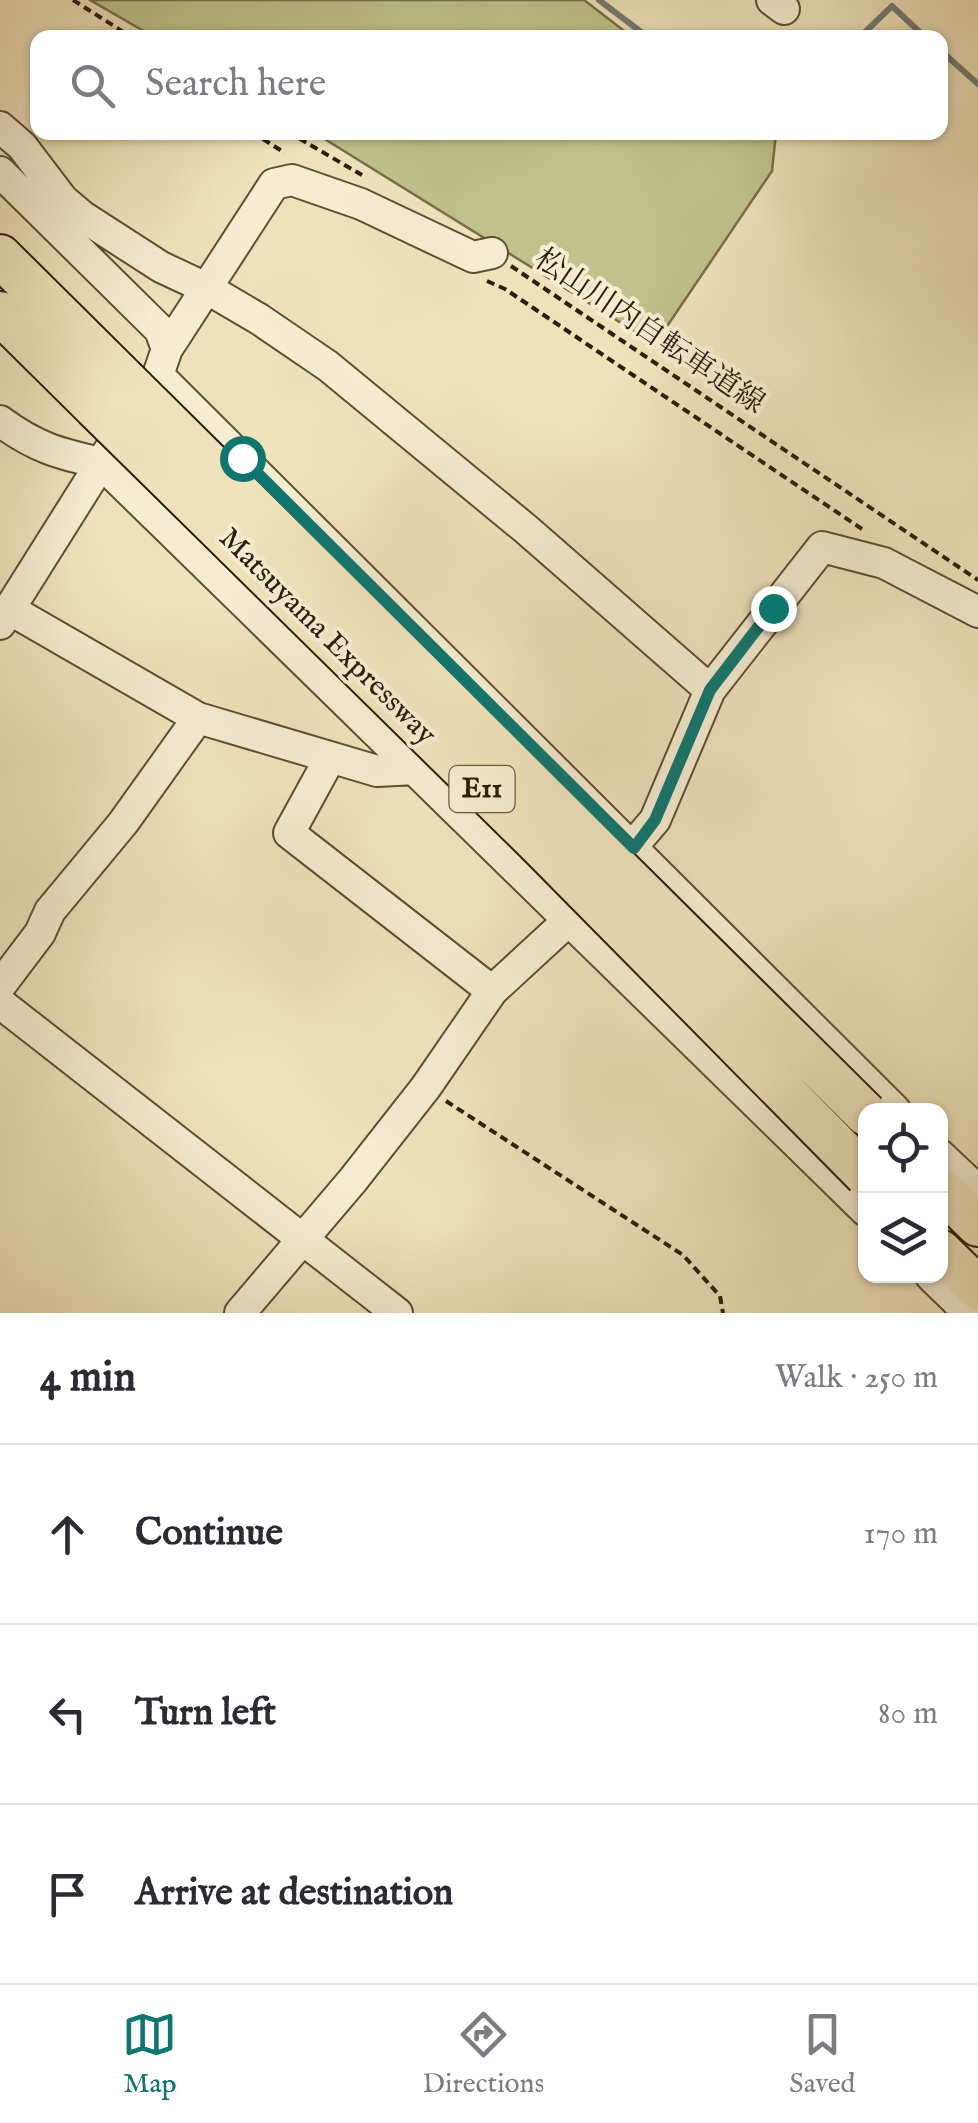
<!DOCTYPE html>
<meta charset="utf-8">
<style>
body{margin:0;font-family:"IM FELL English","Noto Serif JP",serif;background:#f2f2f3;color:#2b2b33}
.controls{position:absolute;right:30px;bottom:30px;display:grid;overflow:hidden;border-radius:20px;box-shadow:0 2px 8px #0004}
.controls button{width:90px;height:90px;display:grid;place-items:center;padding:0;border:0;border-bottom:2px solid #e1e1e2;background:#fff;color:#2b2b33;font:50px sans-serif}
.stop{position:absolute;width:30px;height:30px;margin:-22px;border:8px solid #0f766e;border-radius:50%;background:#fff}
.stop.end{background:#0f766e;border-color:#fff;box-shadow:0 2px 10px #0008}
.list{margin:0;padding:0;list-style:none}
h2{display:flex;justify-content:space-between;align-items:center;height:130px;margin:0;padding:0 40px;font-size:42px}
h2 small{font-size:32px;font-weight:400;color:#7c7c81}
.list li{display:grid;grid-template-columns:65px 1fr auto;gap:30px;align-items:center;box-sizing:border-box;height:180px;padding:0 40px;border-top:2px solid #e1e1e2}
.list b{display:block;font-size:38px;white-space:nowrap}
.list em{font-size:32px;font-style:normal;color:#7c7c81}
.icon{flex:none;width:55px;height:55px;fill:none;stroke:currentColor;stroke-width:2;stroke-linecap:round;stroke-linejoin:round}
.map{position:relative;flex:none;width:978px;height:1313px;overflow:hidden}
.search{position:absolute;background:#fff;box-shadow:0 2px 8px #0004;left:30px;right:30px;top:30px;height:110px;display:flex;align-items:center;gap:25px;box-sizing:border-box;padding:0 35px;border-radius:20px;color:#7c7c81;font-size:38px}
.sheet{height:670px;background:#fff}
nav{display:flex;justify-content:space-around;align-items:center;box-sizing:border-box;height:140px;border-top:2px solid #e1e1e2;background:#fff;font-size:28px;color:#7c7c81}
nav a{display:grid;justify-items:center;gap:5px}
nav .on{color:#0f766e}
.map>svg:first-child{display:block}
.green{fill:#bfc28b;stroke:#767049;stroke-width:2.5}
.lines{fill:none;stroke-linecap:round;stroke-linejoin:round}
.stream{stroke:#727b74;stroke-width:6}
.minor-casing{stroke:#5e4e34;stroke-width:34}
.highway-casing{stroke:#2d1d07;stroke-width:46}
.path{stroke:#2d1d07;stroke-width:4;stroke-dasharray:8 5;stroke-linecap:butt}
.minor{stroke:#f5ecd2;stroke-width:30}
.highway{stroke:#efe2ba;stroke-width:42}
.highway-bridge-casing{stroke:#2d1d07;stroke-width:46;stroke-linecap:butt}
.highway-bridge{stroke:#efe2ba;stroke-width:42}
.route{stroke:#0f766e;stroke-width:12}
.labels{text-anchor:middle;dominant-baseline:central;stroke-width:8;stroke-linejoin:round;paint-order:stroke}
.shield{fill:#f5ecd2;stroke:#695b44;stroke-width:2.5}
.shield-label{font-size:28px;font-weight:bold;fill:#2d1d07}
.street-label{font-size:30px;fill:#2d1d07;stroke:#f5ecd2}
</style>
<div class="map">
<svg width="978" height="1313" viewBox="0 0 978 1313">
<rect width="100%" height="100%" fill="#efe2ba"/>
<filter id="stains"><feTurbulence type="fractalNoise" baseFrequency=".002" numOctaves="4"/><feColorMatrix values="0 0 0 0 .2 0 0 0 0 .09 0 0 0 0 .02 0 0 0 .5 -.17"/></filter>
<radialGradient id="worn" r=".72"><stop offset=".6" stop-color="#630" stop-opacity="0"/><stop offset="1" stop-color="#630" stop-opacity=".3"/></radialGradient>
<path class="green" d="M 90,0 L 584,0 L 632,37 L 154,37 Z
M 315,133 L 776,133 L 772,171 L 655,344 Z"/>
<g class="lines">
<path class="stream" d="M 599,0 L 649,38
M 859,38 L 892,6 L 926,38
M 940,50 L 978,84"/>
<g class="minor-casing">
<path id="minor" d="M 772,0 L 784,9
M 0,127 L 22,146 L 63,200 L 82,216 L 161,267 L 208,289 L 259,319 L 328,366 L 527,530 L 710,690
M 0,172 L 160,330 L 167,349
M 158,375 L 895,1110
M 149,389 L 158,375 L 167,349 L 274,184 L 292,180 L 361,204 L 473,257 L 492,253
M 0,421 C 35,447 59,454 101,463 L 866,1211
M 9,609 L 198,718 L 377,771 L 417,769
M 0,624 L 110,449
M 330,758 L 289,833 L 492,991
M 0,986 L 40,933 L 50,911 L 123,823 L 198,718
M 0,1003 L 397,1313
M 940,1155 L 978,1191
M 931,1276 L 969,1313
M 240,1313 L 353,1180 L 426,1087 L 492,991 L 569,920 L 655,820 L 710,690 L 822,547 L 884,563 L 978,612"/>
</g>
<g class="highway-casing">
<path id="highway" d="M 0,256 L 123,378
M 0,313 L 95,407
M 940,1188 L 978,1225
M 940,1251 L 978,1288"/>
</g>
<path class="path" d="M 73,0 L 133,38
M 252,132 L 285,153
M 288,132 L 362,175
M 511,266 L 978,580
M 487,281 L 505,289 L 862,529
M 446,1101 L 683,1255 L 720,1296 L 723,1313"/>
<use href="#minor" class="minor"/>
<use href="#highway" class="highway"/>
<g class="highway-bridge-casing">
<path id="highway-bridge" d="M 123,378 L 866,1114
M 95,407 L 541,846 L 866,1175"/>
</g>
<use href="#highway-bridge" class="highway-bridge"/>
</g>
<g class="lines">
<path class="route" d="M 242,458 L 634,848 L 655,820 L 710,690 L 773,608"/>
</g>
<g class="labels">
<rect class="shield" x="449.5" y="766" width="65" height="46" rx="8"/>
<g class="shield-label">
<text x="482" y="789">E11</text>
</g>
<g class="street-label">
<text transform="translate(649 332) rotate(34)">松山川内自転車道線</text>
<text transform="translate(327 637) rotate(45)">Matsuyama Expressway</text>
</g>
</g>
<rect width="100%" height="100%" filter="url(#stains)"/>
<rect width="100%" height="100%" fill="url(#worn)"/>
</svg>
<div class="controls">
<button><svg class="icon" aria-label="locate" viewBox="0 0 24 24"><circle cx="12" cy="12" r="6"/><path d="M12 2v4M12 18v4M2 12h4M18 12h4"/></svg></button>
<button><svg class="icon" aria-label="layers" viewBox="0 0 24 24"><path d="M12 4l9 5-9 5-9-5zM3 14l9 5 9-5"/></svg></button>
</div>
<div class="stop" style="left:242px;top:458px"></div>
<div class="stop end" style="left:773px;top:608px"></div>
<div class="search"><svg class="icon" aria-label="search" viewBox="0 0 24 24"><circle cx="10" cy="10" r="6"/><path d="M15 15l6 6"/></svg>Search here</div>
</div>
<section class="sheet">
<h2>4 min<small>Walk · 250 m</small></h2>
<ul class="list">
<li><svg class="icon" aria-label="ahead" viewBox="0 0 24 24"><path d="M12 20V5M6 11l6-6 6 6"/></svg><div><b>Continue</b></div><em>170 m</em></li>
<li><svg class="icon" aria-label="left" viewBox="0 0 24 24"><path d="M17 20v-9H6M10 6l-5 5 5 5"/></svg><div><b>Turn left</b></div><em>80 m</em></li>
<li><svg class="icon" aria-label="arrive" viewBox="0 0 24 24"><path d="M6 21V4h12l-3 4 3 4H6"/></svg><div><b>Arrive at destination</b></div></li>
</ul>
</section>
<nav>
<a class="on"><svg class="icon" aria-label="map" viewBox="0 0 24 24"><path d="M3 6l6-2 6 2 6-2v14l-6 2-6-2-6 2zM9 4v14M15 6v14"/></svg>Map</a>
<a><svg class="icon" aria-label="directions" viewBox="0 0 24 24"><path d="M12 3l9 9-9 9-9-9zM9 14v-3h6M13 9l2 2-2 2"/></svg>Directions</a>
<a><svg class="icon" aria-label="saved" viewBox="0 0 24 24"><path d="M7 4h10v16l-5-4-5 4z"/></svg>Saved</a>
</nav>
